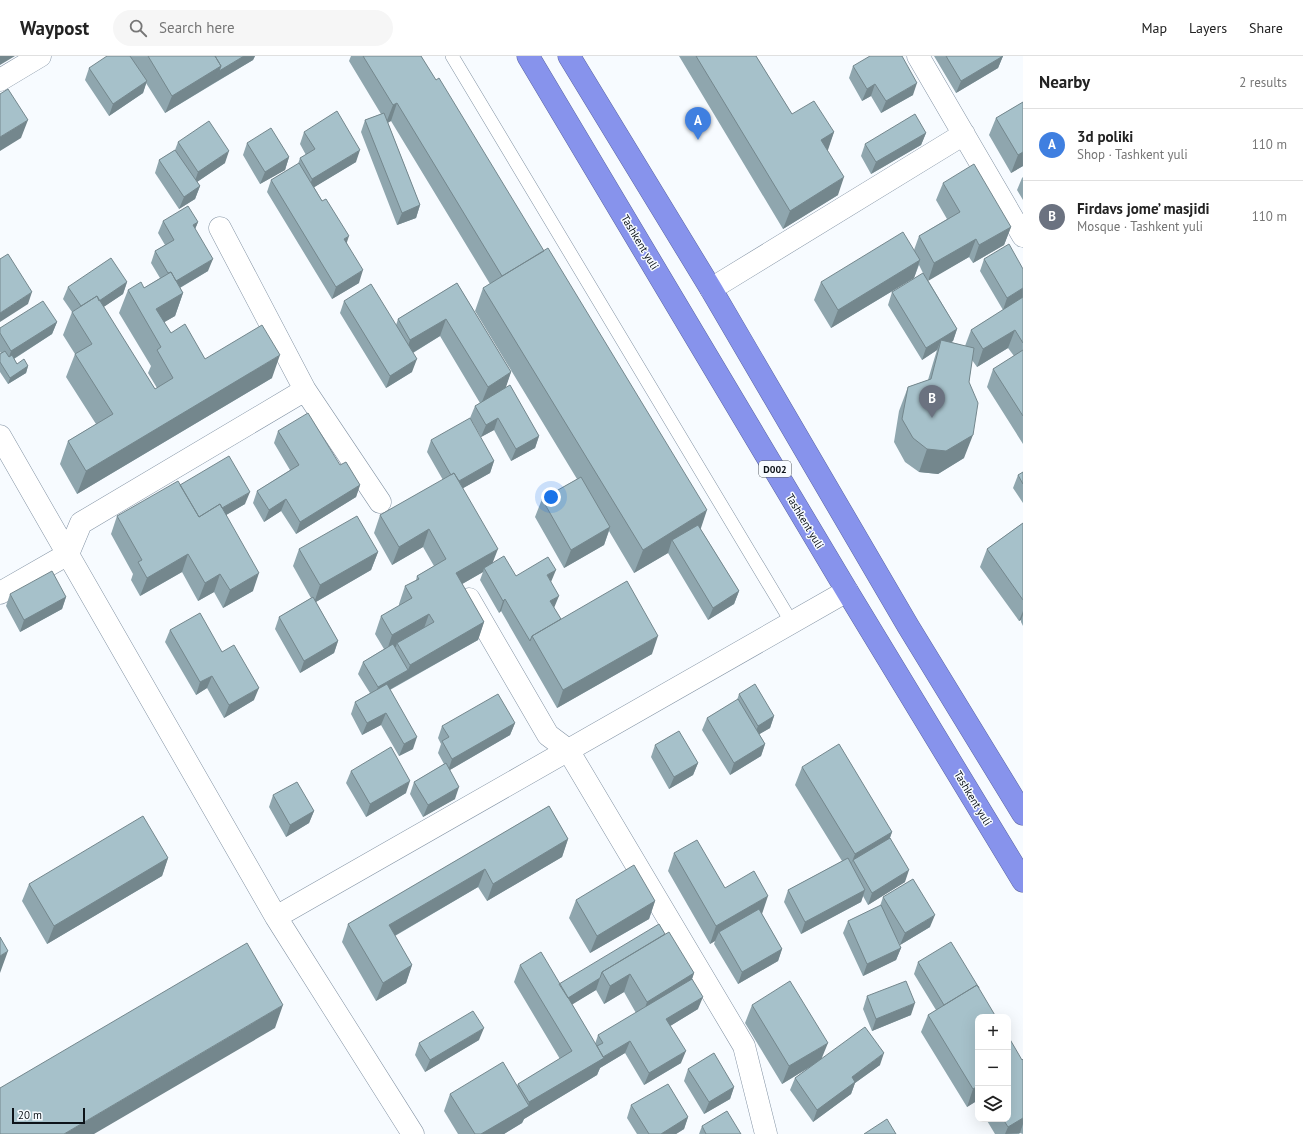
<!DOCTYPE html>
<meta charset="utf-8">
<style>
body{margin:0;font-family:"PT Sans",sans-serif;background:#f6f6f6;color:#222}
.controls{position:absolute;right:12px;bottom:12px;display:grid;overflow:hidden;border-radius:8px;box-shadow:0 4px 16px #0002}
.controls button{width:36px;height:36px;display:grid;place-items:center;padding:0;border:0;border-bottom:1px solid #e0e0e0;background:#fff;color:#222;font:20px sans-serif}
.scale{position:absolute;left:12px;bottom:10px;width:73px;box-sizing:border-box;padding-left:4px;border:2px solid #0d1319;border-top:0;font-size:11px;line-height:14px;white-space:nowrap;color:#0d1319;-webkit-text-stroke:3px #f7fbff;paint-order:stroke}
.you{position:absolute;left:551px;top:441px;width:14px;height:14px;margin:-10px;border:3px solid #fff;border-radius:50%;background:#1a73e8;box-shadow:0 0 0 6px #1a73e833}
.badge{display:grid;place-items:center;width:26px;height:26px;border-radius:50%;background:#d93025;color:#fff;font-size:13px;font-weight:700}
.pin{position:absolute;translate:-50% -33px;filter:drop-shadow(0 1px 2px #0008)}
.pin::after{content:'';position:absolute;top:21px;width:14px;height:12px;background:inherit;clip-path:polygon(0 0,100% 0,50% 100%)}
.list{margin:0;padding:0;list-style:none}
h2{display:flex;justify-content:space-between;align-items:center;height:52px;margin:0;padding:0 16px;font-size:17px}
h2 small{font-size:13px;font-weight:400;color:#767676}
.list li{display:grid;grid-template-columns:26px 1fr auto;gap:12px;align-items:center;box-sizing:border-box;height:72px;padding:0 16px;border-top:1px solid #e0e0e0}
.list b{display:block;font-size:15px;white-space:nowrap}
.list p{margin:0;font-size:13px;white-space:nowrap;color:#767676}
.list em{font-size:13px;font-style:normal;color:#767676}
.icon{flex:none;width:22px;height:22px;fill:none;stroke:currentColor;stroke-width:2;stroke-linecap:round;stroke-linejoin:round}
.map{position:relative;flex:none;width:1023px;height:1078px;overflow:hidden}
header{display:flex;align-items:center;gap:24px;box-sizing:border-box;height:56px;padding:0 20px;background:#fff;border-bottom:1px solid #e0e0e0}
header strong{font-size:19px}
nav{display:flex;gap:22px;margin-inline-start:auto;font-size:14px}
.search{width:280px;height:36px;background:#f6f6f6;display:flex;align-items:center;gap:10px;box-sizing:border-box;padding:0 14px;border-radius:22px;color:#767676;font-size:15px}
main{display:flex}
aside{flex:1;background:#fff}
.map>svg:first-child{display:block}
.lines{fill:none;stroke-linecap:round;stroke-linejoin:round}
.lane-casing{stroke:#8393a4;stroke-width:14}
.street-casing{stroke:#8393a4;stroke-width:23}
.highway-casing{stroke:#5c66a2;stroke-width:23}
.lane{stroke:#fff;stroke-width:13}
.street{stroke:#fff;stroke-width:22}
.highway{stroke:#8793ec;stroke-width:22}
.wall{fill:#8fa6ae;fill-rule:evenodd}
.shaded-wall{fill:#74878d}
.building{fill:#a6c1ca;stroke:#74878d}
.labels{text-anchor:middle;dominant-baseline:central;stroke-width:3;stroke-linejoin:round;paint-order:stroke}
.shield{fill:#f7fbff;stroke:#53595e;stroke-width:1}
.shield-label{font-size:10px;font-weight:bold;fill:#0d1319}
.street-label{font-size:11px;fill:#0d1319;stroke:#f7fbff}
</style>
<header>
<strong>Waypost</strong>
<div class="search"><svg class="icon" aria-label="search" viewBox="0 0 24 24"><circle cx="10" cy="10" r="6"/><path d="M15 15l6 6"/></svg>Search here</div>
<nav><a>Map</a><a>Layers</a><a>Share</a></nav>
</header>
<main>
<div class="map">
<svg width="1023" height="1078" viewBox="0 0 1023 1078">
<rect width="100%" height="100%" fill="#f7fbff"/>
<g class="lines">
<g class="lane-casing">
<path id="lane" d="M 452,0 L 792,567"/>
</g>
<g class="street-casing">
<path id="street" d="M 918,0 L 1023,180
M 0,24 L 40,0
M 220,172 L 305,334 L 380,446
M 711,233 L 964,78
M 0,380 L 276,861 L 413,1078
M 0,537 L 68,498 L 81,467 L 305,334
M 469,543 L 548,679 L 568,694 L 744,990 L 766,1078
M 276,861 L 847,535"/>
</g>
<g class="highway-casing">
<path id="highway" d="M 528,0 L 847,535 L 1023,825
M 569,0 L 711,233 L 908,570 L 1023,758"/>
</g>
<use href="#lane" class="lane"/>
<use href="#street" class="street"/>
<use href="#highway" class="highway"/>
</g>
<path class="wall" d="M 130,0 L 255,0 L 253,4 L 165,57 L 146,27 L 143,37 L 109,60 L 85,24 L 89,12 Z
M 351,0 L 421,0 L 700,472 L 739,535 L 734,548 L 708,564 L 668,497 L 634,517 L 609,475 L 604,489 L 564,512 L 535,461 L 542,443 L 577,423 L 475,255 L 483,232 L 490,228 L 391,65 L 388,67 L 420,149 L 416,162 L 397,169 L 361,76 L 365,64 L 381,58 L 349,5 Z
M 679,0 L 756,0 L 792,58 L 834,76 L 827,94 L 838,139 L 783,173 Z
M 934,0 L 1003,0 L 998,12 L 956,37 Z
M 853,10 L 913,39 L 881,57 L 871,40 L 862,45 L 849,22 Z
M 1023,46 L 1023,110 L 1011,117 L 989,79 L 996,62 Z
M 304,76 L 356,106 L 314,131 L 347,187 L 359,227 L 332,243 L 267,136 L 271,124 L 298,108 L 300,102 L 306,99 L 300,88 Z
M 926,77 L 921,89 L 871,118 L 861,100 L 865,88 Z
M 178,86 L 225,107 L 197,126 L 200,130 L 195,143 L 179,153 L 155,117 L 159,104 L 175,94 Z
M 247,87 L 289,101 L 285,114 L 260,128 L 243,99 Z
M 1023,121 L 1023,144 L 1017,134 L 1022,122 Z
M 943,127 L 1011,171 L 1004,189 L 973,207 L 969,201 L 928,224 L 957,273 L 953,285 L 951,286 L 965,290 L 971,274 L 1003,254 L 980,215 L 984,203 L 1023,213 L 1023,388 L 987,331 L 993,313 L 1014,300 L 1008,292 L 977,311 L 972,304 L 969,326 L 964,402 L 938,418 L 919,416 L 905,406 L 894,386 L 899,355 L 908,331 L 928,324 L 933,307 L 937,294 L 922,304 L 888,249 L 892,236 L 923,217 L 919,209 L 914,222 L 831,272 L 814,244 L 821,226 L 914,194 L 919,180 L 947,163 L 936,144 Z
M 163,165 L 198,166 L 195,173 L 208,215 L 180,232 L 183,237 L 175,260 L 164,266 L 171,277 L 205,303 L 272,322 L 77,438 L 60,408 L 68,385 L 96,368 L 66,321 L 75,298 L 63,279 L 72,256 L 63,243 L 68,231 L 127,226 L 123,238 L 103,251 L 155,333 L 157,332 L 148,317 L 151,310 L 119,257 L 128,234 L 144,232 L 160,222 L 151,207 L 155,195 L 165,189 L 158,177 Z
M 457,227 L 511,316 L 505,332 L 539,380 L 535,392 L 511,405 L 494,374 L 481,381 L 470,362 L 475,350 L 480,347 L 440,280 L 413,297 L 412,316 L 386,332 L 340,257 L 344,245 L 396,269 L 398,263 Z
M 57,266 L 52,278 L 14,303 L 17,308 L 28,310 L 26,317 L 8,328 L 0,316 L 0,298 L 1,297 L 0,296 L 0,272 Z
M 278,375 L 340,409 L 360,429 L 356,441 L 296,478 L 281,455 L 264,466 L 253,447 L 257,435 L 290,414 L 274,387 Z
M 431,384 L 494,405 L 490,417 L 463,432 L 493,507 L 516,520 L 551,527 L 554,552 L 561,563 L 652,598 L 557,652 L 501,555 L 499,557 L 480,524 L 483,516 L 462,528 L 484,566 L 478,584 L 390,634 L 413,693 L 399,700 L 381,669 L 362,679 L 351,658 L 355,646 L 370,637 L 358,618 L 363,606 L 384,593 L 375,578 L 381,560 L 399,550 L 399,548 L 405,530 L 416,524 L 417,520 L 434,510 L 423,491 L 392,509 L 374,477 L 380,459 L 443,424 L 427,396 Z
M 1023,416 L 1023,447 L 1013,432 L 1018,419 Z
M 180,429 L 245,448 L 226,459 L 253,535 L 223,552 L 214,536 L 198,545 L 182,516 L 140,540 L 131,524 L 133,518 L 111,478 L 117,460 Z
M 1023,467 L 1023,570 L 1021,566 L 1021,564 L 1019,565 L 980,511 L 987,493 Z
M 299,493 L 378,496 L 371,514 L 316,546 L 338,585 L 334,597 L 300,617 L 275,573 L 279,561 L 311,542 L 293,510 Z
M 10,538 L 66,541 L 62,553 L 20,576 L 6,550 Z
M 170,574 L 222,596 L 254,644 L 224,662 L 207,632 L 196,639 L 165,586 Z
M 739,638 L 774,660 L 770,672 L 759,678 L 765,688 L 761,700 L 730,719 L 702,674 L 707,662 L 737,644 Z
M 515,667 L 510,679 L 450,714 L 455,743 L 423,761 L 410,738 L 414,726 L 444,708 L 438,697 L 441,688 L 438,682 L 442,670 Z
M 655,689 L 698,707 L 693,719 L 669,733 L 651,701 Z
M 802,711 L 892,776 L 890,782 L 905,826 L 868,849 L 863,840 L 861,846 L 801,878 L 784,846 L 788,834 L 842,805 L 795,729 Z
M 351,715 L 406,737 L 366,761 L 346,727 Z
M 273,739 L 314,755 L 309,767 L 286,781 L 269,751 Z
M 549,750 L 568,783 L 562,801 L 487,845 L 478,831 L 395,880 L 412,909 L 406,927 L 376,945 L 342,886 L 348,868 Z
M 674,797 L 762,858 L 782,893 L 778,905 L 738,928 L 714,888 L 715,885 L 710,888 L 668,815 Z
M 168,802 L 162,820 L 47,888 L 22,845 L 29,828 Z
M 883,841 L 930,871 L 900,889 L 896,881 L 901,892 L 896,904 L 863,920 L 843,877 L 848,865 L 880,850 Z
M 576,844 L 655,845 L 649,863 L 590,897 L 569,862 Z
M 665,878 L 694,917 L 692,923 L 698,953 L 670,970 L 681,1007 L 644,1029 L 625,997 L 600,1012 L 597,1019 L 524,1063 L 522,1067 L 504,1078 L 458,1078 L 444,1055 L 450,1038 L 517,1030 L 518,1028 L 560,1003 L 514,926 L 520,909 L 559,928 ZM 596,934 L 604,948 L 624,936 L 636,957 L 598,979 L 595,988 L 572,948 Z
M 918,906 L 978,961 L 978,1050 L 975,1046 L 967,1051 L 921,976 L 928,959 L 936,954 L 914,918 Z
M 867,940 L 911,959 L 872,975 L 863,953 Z
M 752,949 L 822,1002 L 880,1009 L 855,1027 L 851,1038 L 813,1066 L 790,1034 L 795,1022 L 810,1011 L 782,1028 L 745,967 Z
M 479,984 L 425,1016 L 415,999 L 419,987 Z
M 1023,1003 L 1023,1078 L 1020,1077 L 1019,1078 L 995,1078 L 986,1063 L 1008,1063 L 1022,1004 Z
M 688,1013 L 734,1031 L 730,1043 L 704,1058 L 684,1025 Z
M 631,1049 L 688,1061 L 684,1073 L 676,1078 L 637,1078 L 627,1062 Z
M 702,1070 L 741,1078 L 699,1078 Z"/>
<path class="shaded-wall" d="M 0,0 L 15,0 L 0,9 Z
M 244,0 L 255,0 L 253,4 L 214,27 L 219,15 Z
M 1003,0 L 998,12 L 956,37 L 961,25 Z
M 221,10 L 214,27 L 165,57 L 172,40 Z
M 147,25 L 143,37 L 109,60 L 113,48 Z
M 917,27 L 913,39 L 881,57 L 886,45 Z
M 875,28 L 871,40 L 862,45 L 867,33 Z
M 397,47 L 391,65 L 386,67 L 393,49 Z
M 28,64 L 21,82 L 0,95 L 0,81 Z
M 834,76 L 828,94 L 815,102 L 821,84 Z
M 926,77 L 921,89 L 871,118 L 876,106 Z
M 360,94 L 356,106 L 308,135 L 312,123 Z
M 229,95 L 225,107 L 194,128 L 198,116 Z
M 1023,96 L 1023,110 L 1011,117 L 1018,99 Z
M 289,101 L 285,114 L 260,128 L 265,116 Z
M 844,121 L 838,139 L 783,173 L 790,155 Z
M 200,130 L 195,143 L 179,153 L 184,141 Z
M 420,149 L 416,162 L 397,169 L 402,157 Z
M 198,166 L 193,178 L 193,169 Z
M 1011,171 L 1004,189 L 973,207 L 979,189 Z
M 349,180 L 345,192 L 344,183 Z
M 976,183 L 969,201 L 928,225 L 934,207 Z
M 213,203 L 208,215 L 169,238 L 174,226 Z
M 920,204 L 914,222 L 831,272 L 838,254 Z
M 363,214 L 359,227 L 332,243 L 336,231 Z
M 127,226 L 123,238 L 80,267 L 84,255 Z
M 1023,232 L 1023,242 L 1003,254 L 1007,242 Z
M 32,236 L 28,248 L 0,266 L 0,257 Z
M 183,237 L 175,260 L 151,274 L 156,253 Z
M 446,263 L 440,280 L 404,302 L 410,284 Z
M 57,266 L 52,278 L 7,307 L 11,295 Z
M 957,273 L 953,285 L 938,294 L 941,284 L 937,294 L 922,304 L 926,292 Z
M 1015,274 L 1008,292 L 977,311 L 983,293 Z
M 280,299 L 272,322 L 77,438 L 86,415 Z
M 417,303 L 412,316 L 386,332 L 390,320 Z
M 28,310 L 26,317 L 8,328 L 10,322 Z
M 511,316 L 505,334 L 481,348 L 488,331 Z
M 498,362 L 494,374 L 481,381 L 486,369 Z
M 973,379 L 964,402 L 938,418 L 919,416 L 927,393 Z
M 539,380 L 535,392 L 511,405 L 516,393 Z
M 494,405 L 490,417 L 451,439 L 456,427 Z
M 360,429 L 356,441 L 296,478 L 300,466 Z
M 250,436 L 245,448 L 192,479 L 197,467 Z
M 286,443 L 281,455 L 264,466 L 269,454 Z
M 707,454 L 699,478 L 672,484 L 668,497 L 634,517 L 643,494 Z
M 610,471 L 604,489 L 564,512 L 571,494 Z
M 429,473 L 423,491 L 392,509 L 399,491 Z
M 498,493 L 491,511 L 484,512 L 483,516 L 450,535 L 456,517 Z
M 378,496 L 371,514 L 314,547 L 320,529 Z
M 188,498 L 182,516 L 140,540 L 147,522 Z
M 556,514 L 551,526 L 547,519 Z
M 259,517 L 253,535 L 223,552 L 230,534 Z
M 220,518 L 214,536 L 198,545 L 205,527 Z
M 739,535 L 734,548 L 708,564 L 713,552 Z
M 559,540 L 554,552 L 550,545 Z
M 66,541 L 62,553 L 20,576 L 24,564 Z
M 505,543 L 501,555 L 499,557 L 503,545 Z
M 1023,555 L 1023,559 L 1021,564 L 1019,565 Z
M 429,558 L 423,575 L 397,587 L 396,591 L 386,597 L 392,579 Z
M 484,566 L 478,584 L 403,626 L 410,609 Z
M 658,580 L 652,598 L 557,652 L 563,634 Z
M 338,585 L 334,597 L 300,617 L 304,605 Z
M 408,614 L 403,626 L 373,643 L 378,631 Z
M 212,620 L 207,632 L 196,639 L 200,626 Z
M 259,632 L 254,644 L 224,662 L 229,649 Z
M 386,657 L 381,669 L 362,679 L 367,667 Z
M 774,660 L 770,672 L 753,682 L 758,670 Z
M 515,667 L 510,679 L 448,715 L 452,703 Z
M 417,681 L 413,693 L 399,700 L 404,688 Z
M 765,688 L 761,700 L 730,719 L 734,707 Z
M 698,707 L 693,719 L 669,733 L 674,721 Z
M 410,725 L 406,737 L 366,761 L 370,748 Z
M 459,731 L 455,743 L 423,761 L 428,749 Z
M 314,755 L 309,767 L 286,781 L 290,769 Z
M 892,776 L 885,794 L 853,804 L 848,816 L 855,798 Z
M 568,783 L 562,801 L 487,845 L 493,828 Z
M 168,802 L 162,820 L 47,888 L 54,870 Z
M 485,813 L 478,831 L 382,887 L 389,869 Z
M 909,814 L 905,826 L 868,849 L 872,837 Z
M 865,834 L 861,846 L 801,878 L 805,866 Z
M 768,840 L 762,858 L 719,876 L 715,885 L 710,888 L 716,870 Z
M 655,845 L 649,863 L 590,897 L 597,880 Z
M 935,859 L 930,871 L 900,889 L 905,877 Z
M 901,892 L 896,904 L 863,920 L 867,908 Z
M 782,893 L 778,905 L 738,928 L 742,916 Z
M 8,895 L 0,917 L 0,900 Z
M 412,909 L 406,927 L 376,945 L 383,927 Z
M 694,917 L 688,935 L 641,963 L 647,946 Z
M 630,918 L 624,936 L 604,948 L 610,930 Z
M 600,922 L 596,934 L 560,956 L 564,944 Z
M 703,941 L 698,953 L 662,975 L 666,963 Z
M 915,947 L 911,959 L 872,975 L 876,963 Z
M 283,949 L 275,972 L 94,1078 L 64,1078 Z
M 484,972 L 479,984 L 425,1016 L 430,1004 Z
M 630,985 L 625,997 L 600,1012 L 597,1019 L 524,1063 L 522,1067 L 504,1078 L 481,1078 L 528,1050 L 529,1046 Z
M 828,987 L 821,1004 L 782,1028 L 789,1010 Z
M 686,995 L 681,1007 L 644,1029 L 649,1017 Z
M 884,997 L 880,1009 L 855,1027 L 851,1038 L 813,1066 L 817,1054 L 852,1021 Z
M 978,1030 L 978,1038 L 975,1046 L 967,1051 L 973,1033 Z
M 734,1031 L 730,1043 L 704,1058 L 709,1046 Z
M 688,1061 L 684,1073 L 676,1078 L 661,1078 Z
M 1023,1062 L 1023,1068 L 1020,1077 L 1005,1078 L 1008,1071 Z"/>
<path class="building" d="M 107,0 L 130,0 L 147,25 L 113,48 L 89,12 Z
M 148,0 L 215,0 L 221,10 L 172,40 Z
M 215,0 L 244,0 L 219,15 L 221,10 Z
M 363,0 L 421,0 L 436,24 L 439,22 L 544,195 L 502,220 L 397,47 L 393,49 Z
M 696,0 L 756,0 L 792,58 L 814,45 L 834,76 L 821,84 L 844,121 L 790,155 Z
M 870,0 L 902,0 L 917,27 L 886,45 L 875,28 L 867,33 L 853,10 Z
M 946,0 L 1003,0 L 961,25 Z
M 8,33 L 28,64 L 0,81 L 0,38 Z
M 1023,46 L 1023,96 L 1018,99 L 996,62 Z
M 337,55 L 360,94 L 312,123 L 300,102 L 315,93 L 304,76 Z
M 384,57 L 420,149 L 402,157 L 365,64 Z
M 915,58 L 926,77 L 876,106 L 865,88 Z
M 209,65 L 229,95 L 198,116 L 178,86 Z
M 271,72 L 289,101 L 265,116 L 247,87 Z
M 175,94 L 200,130 L 184,141 L 159,104 Z
M 299,107 L 322,145 L 326,143 L 349,180 L 344,183 L 363,214 L 336,231 L 271,124 Z
M 974,108 L 1011,171 L 979,189 L 976,183 L 934,207 L 919,180 L 960,156 L 943,127 Z
M 188,150 L 198,166 L 193,169 L 213,203 L 176,225 L 171,216 L 168,217 L 155,195 L 174,184 L 163,165 Z
M 903,176 L 920,204 L 838,254 L 821,226 Z
M 1009,188 L 1023,213 L 1023,232 L 1007,242 L 984,203 Z
M 548,192 L 707,454 L 643,494 L 483,232 Z
M 8,198 L 32,236 L 0,257 L 0,203 Z
M 111,202 L 127,226 L 99,245 L 97,240 L 81,250 L 68,231 Z
M 171,216 L 183,237 L 156,253 L 171,277 L 185,268 L 205,303 L 262,269 L 280,299 L 86,415 L 68,385 L 113,358 L 75,298 L 92,288 L 72,256 L 97,240 L 155,333 L 173,322 L 157,294 L 161,291 L 128,234 L 141,226 L 144,232 Z
M 923,217 L 957,273 L 926,292 L 892,236 Z
M 457,227 L 511,316 L 488,331 L 446,263 L 410,284 L 398,263 Z
M 371,228 L 417,303 L 390,320 L 344,245 Z
M 1023,241 L 1023,287 L 1015,274 L 983,293 L 971,274 Z
M 43,245 L 57,266 L 11,295 L 0,277 L 0,272 Z
M 941,284 L 974,292 L 969,326 L 978,347 L 973,379 L 946,395 L 927,393 L 913,382 L 902,363 L 908,331 L 931,323 Z
M 1023,294 L 1023,360 L 993,313 Z
M 5,295 L 9,301 L 12,299 L 17,308 L 24,303 L 28,310 L 10,322 L 0,306 L 0,298 Z
M 510,329 L 539,380 L 516,393 L 498,362 L 486,369 L 475,350 Z
M 308,357 L 340,409 L 346,406 L 360,429 L 300,466 L 286,443 L 269,454 L 257,435 L 299,409 L 278,375 Z
M 470,362 L 494,405 L 459,425 L 454,417 L 451,419 L 431,384 Z
M 229,400 L 250,436 L 222,452 L 220,448 L 199,461 L 180,429 Z
M 1023,416 L 1023,428 L 1018,419 Z
M 454,417 L 498,493 L 456,517 L 484,566 L 410,609 L 397,587 L 434,566 L 429,558 L 392,579 L 381,560 L 412,542 L 405,530 L 419,523 L 417,520 L 446,503 L 429,473 L 399,491 L 380,459 Z
M 581,421 L 610,471 L 571,494 L 542,443 Z
M 178,425 L 199,461 L 220,448 L 259,517 L 230,534 L 220,518 L 205,527 L 188,498 L 147,522 L 138,506 L 142,504 L 117,460 Z
M 357,460 L 378,496 L 320,529 L 299,493 Z
M 1023,467 L 1023,544 L 987,493 Z
M 698,469 L 739,535 L 713,552 L 672,484 Z
M 504,500 L 516,520 L 548,501 L 556,514 L 547,519 L 559,540 L 550,545 L 561,563 L 532,580 L 530,585 L 505,543 L 503,545 L 484,512 Z
M 52,515 L 66,541 L 24,564 L 10,538 Z
M 627,525 L 658,580 L 563,634 L 532,580 Z
M 313,541 L 338,585 L 304,605 L 279,561 Z
M 200,557 L 222,596 L 234,589 L 259,632 L 229,649 L 212,620 L 200,626 L 170,574 Z
M 393,588 L 408,614 L 378,631 L 363,606 Z
M 387,628 L 417,681 L 404,688 L 386,657 L 367,667 L 355,646 Z
M 755,628 L 774,660 L 758,670 L 739,638 Z
M 498,638 L 515,667 L 452,703 L 442,685 L 449,681 L 442,670 Z
M 738,643 L 765,688 L 734,707 L 707,662 Z
M 679,675 L 698,707 L 674,721 L 655,689 Z
M 839,688 L 892,776 L 855,798 L 802,711 Z
M 391,691 L 410,725 L 370,748 L 351,715 Z
M 446,707 L 459,731 L 428,749 L 414,726 Z
M 297,726 L 314,755 L 290,769 L 273,739 Z
M 549,750 L 568,783 L 493,828 L 485,813 L 389,869 L 412,909 L 383,927 L 348,868 Z
M 143,760 L 168,802 L 54,870 L 29,828 Z
M 890,782 L 909,814 L 872,837 L 853,804 Z
M 697,784 L 725,832 L 754,815 L 768,840 L 716,870 L 674,797 Z
M 848,802 L 865,834 L 805,866 L 788,834 Z
M 634,809 L 655,845 L 597,880 L 576,844 Z
M 913,823 L 935,859 L 905,877 L 883,841 Z
M 881,849 L 901,892 L 867,908 L 848,865 Z
M 759,853 L 782,893 L 742,916 L 719,876 Z
M 659,868 L 665,878 L 602,916 L 600,922 L 568,942 L 559,928 Z
M 669,876 L 694,917 L 647,946 L 630,918 L 610,930 L 602,916 Z
M 0,881 L 8,895 L 0,900 Z
M 951,886 L 979,932 L 977,929 L 944,949 L 918,906 Z
M 247,887 L 283,949 L 64,1078 L 0,1078 L 0,1032 Z
M 541,896 L 604,1002 L 529,1046 L 518,1028 L 572,995 L 520,909 Z
M 692,923 L 703,941 L 666,963 L 686,995 L 649,1017 L 630,985 L 603,1001 L 597,990 L 603,987 L 598,979 Z
M 790,925 L 828,987 L 789,1010 L 752,949 Z
M 906,925 L 915,947 L 876,963 L 867,940 Z
M 977,929 L 996,961 L 978,961 L 978,1030 L 973,1033 L 928,959 Z
M 473,955 L 484,972 L 430,1004 L 419,987 Z
M 865,971 L 884,997 L 852,1021 L 855,1026 L 817,1054 L 795,1022 Z
M 1008,980 L 1022,1004 L 1023,1003 L 1023,1062 L 1008,1071 L 1003,1063 L 1008,1063 Z
M 714,997 L 734,1031 L 709,1046 L 688,1013 Z
M 503,1006 L 529,1050 L 481,1078 L 475,1078 L 450,1038 Z
M 668,1028 L 688,1061 L 661,1078 L 649,1078 L 631,1049 Z
M 727,1055 L 741,1078 L 706,1078 L 702,1070 Z
M 887,1063 L 896,1078 L 864,1078 Z"/>
<g class="labels">
<rect class="shield" x="759" y="405" width="32" height="16" rx="3"/>
<g class="shield-label">
<text x="775" y="413">D002</text>
</g>
<g class="street-label">
<text transform="translate(640 186) rotate(59)">Tashkent yuli</text>
<text transform="translate(805 465) rotate(59)">Tashkent yuli</text>
<text transform="translate(973 742) rotate(59)">Tashkent yuli</text>
</g>
</g>
</svg>
<div class="controls">
<button>+</button>
<button>−</button>
<button><svg class="icon" aria-label="layers" viewBox="0 0 24 24"><path d="M12 4l9 5-9 5-9-5zM3 14l9 5 9-5"/></svg></button>
</div>
<div class="scale">20 m</div>
<div class="you"></div>
<div class="pin badge" style="left:698px;top:84px;background:#3f7fe0">A</div>
<div class="pin badge" style="left:932px;top:362px;background:#6b7280">B</div>
</div>
<aside>
<h2>Nearby<small>2 results</small></h2>
<ul class="list">
<li><span class="badge" style="background:#3f7fe0">A</span><div><b>3d poliki</b><p>Shop · Tashkent yuli</p></div><em>110 m</em></li>
<li><span class="badge" style="background:#6b7280">B</span><div><b>Firdavs jome’ masjidi</b><p>Mosque · Tashkent yuli</p></div><em>110 m</em></li>
</ul>
</aside>
</main>
